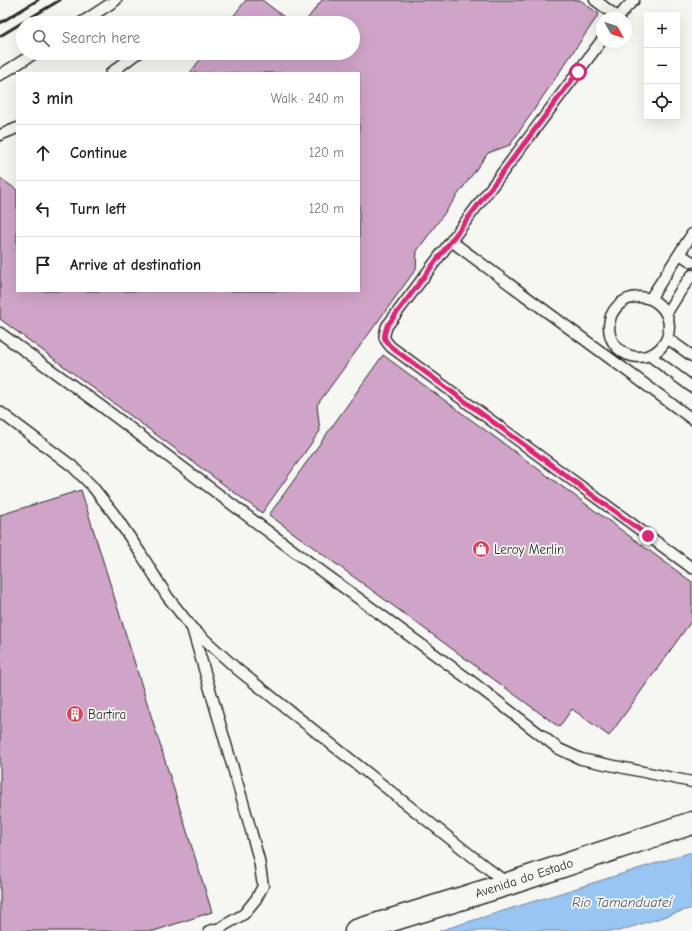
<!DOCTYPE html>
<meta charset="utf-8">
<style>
body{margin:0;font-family:"Comic Neue",sans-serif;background:#f6f6f6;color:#202124}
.controls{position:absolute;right:12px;top:12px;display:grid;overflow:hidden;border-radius:0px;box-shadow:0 4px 16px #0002}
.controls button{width:36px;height:36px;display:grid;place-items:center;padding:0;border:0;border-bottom:1px solid #e0e0e0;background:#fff;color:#202124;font:20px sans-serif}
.compass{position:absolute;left:596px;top:12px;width:36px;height:36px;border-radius:50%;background:#fff;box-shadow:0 4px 16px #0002;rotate:129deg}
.stop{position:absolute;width:12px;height:12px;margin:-9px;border:3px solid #db2777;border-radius:50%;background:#fff}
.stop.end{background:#db2777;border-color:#fff;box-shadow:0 1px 4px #0008}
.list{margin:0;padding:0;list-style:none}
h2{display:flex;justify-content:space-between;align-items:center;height:52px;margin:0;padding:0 16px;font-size:17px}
h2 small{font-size:13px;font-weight:400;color:#757577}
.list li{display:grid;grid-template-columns:26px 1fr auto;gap:12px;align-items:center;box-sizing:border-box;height:56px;padding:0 16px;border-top:1px solid #e0e0e0}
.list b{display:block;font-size:15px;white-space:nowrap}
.list em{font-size:13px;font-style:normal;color:#757577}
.icon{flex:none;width:22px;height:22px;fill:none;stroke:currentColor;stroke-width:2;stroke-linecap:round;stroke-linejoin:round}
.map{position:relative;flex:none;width:692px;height:931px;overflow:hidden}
.search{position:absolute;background:#fff;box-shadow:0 4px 16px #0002;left:16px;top:16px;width:344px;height:44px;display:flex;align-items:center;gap:10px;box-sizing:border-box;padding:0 14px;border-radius:22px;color:#757577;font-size:15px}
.panel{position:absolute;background:#fff;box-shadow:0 4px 16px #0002;left:16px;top:72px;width:344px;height:220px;border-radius:0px}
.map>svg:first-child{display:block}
.water{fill:#99c5f3;stroke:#6d87a3}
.building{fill:#cfa4c8;stroke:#2b2b2b}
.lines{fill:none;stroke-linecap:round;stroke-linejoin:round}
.service-casing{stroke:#2b2b2b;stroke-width:13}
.trunk-casing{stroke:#2b2b2b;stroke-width:25}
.service{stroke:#f6f6f2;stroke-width:10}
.trunk{stroke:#f6f6f2;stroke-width:22}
.rail{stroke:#2b2b2b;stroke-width:3}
.route{stroke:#db2777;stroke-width:5}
.labels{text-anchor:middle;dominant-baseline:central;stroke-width:3.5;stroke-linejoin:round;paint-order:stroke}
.poi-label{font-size:13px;fill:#2b2b2b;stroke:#f6f6f2;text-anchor:start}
.street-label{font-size:13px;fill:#2b2b2b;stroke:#f6f6f2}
.water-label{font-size:14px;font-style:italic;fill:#4c5967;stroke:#f6f6f2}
</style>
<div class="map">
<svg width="692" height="931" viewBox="0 0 692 931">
<rect width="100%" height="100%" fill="#f6f6f2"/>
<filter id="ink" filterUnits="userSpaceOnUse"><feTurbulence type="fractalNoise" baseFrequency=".025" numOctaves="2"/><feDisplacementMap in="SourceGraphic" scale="8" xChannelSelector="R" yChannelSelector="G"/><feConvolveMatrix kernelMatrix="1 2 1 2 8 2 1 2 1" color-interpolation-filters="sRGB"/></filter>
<g filter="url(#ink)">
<path class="water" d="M 692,852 L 692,908 L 619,931 L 439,931 Z"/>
<path class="building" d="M 246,0 L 262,0 L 292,23 L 228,23 Z
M 322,0 L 580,0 L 599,14 L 510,145 L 488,153 L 417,251 L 416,269 L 317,405 L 320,431 L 262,513 L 0,319 L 0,178 L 17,190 L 17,291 L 359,291 L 359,73 L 190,73 L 205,53 L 353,53 L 353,23 L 304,23 Z
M 383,355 L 692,582 L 692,620 L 609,736 L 572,709 L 559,727 L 269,515 Z
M 81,490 L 212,912 L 154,931 L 0,931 L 0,515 Z"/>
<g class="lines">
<g class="service-casing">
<path id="service" d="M 595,0 L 619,18
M 618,18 L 626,8 L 634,0
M 81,23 L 116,0
M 602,40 L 387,326 C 383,338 383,338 391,347 L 692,568
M 111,73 L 136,54 L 139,53
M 0,75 L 35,53
M 0,135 L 17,128
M 451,241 L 692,419
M 680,254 L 692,262
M609 327a30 30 0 1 1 60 0a30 30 0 1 1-60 0Z
M 650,299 L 692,234
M 666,314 L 681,290 L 692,275
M 0,333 L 101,406 L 298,554 L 471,681 L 559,749 L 581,759 L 692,782
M 667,338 L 692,356
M 649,355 L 692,387
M 0,412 L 72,466 L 92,486 L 114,514 L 141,554 L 167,596 L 192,628 L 237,669 L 468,853 L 508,884
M 192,628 L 245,809 L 259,860 L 263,886 L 256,899 L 244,914 L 220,928 L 209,931"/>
</g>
<g class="trunk-casing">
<path id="trunk" d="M 356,931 L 508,884 L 692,823"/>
</g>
<use href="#service" class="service"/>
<use href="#trunk" class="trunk"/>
<path class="rail" d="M 0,23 L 38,0
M 0,36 L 60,0"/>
</g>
</g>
<g class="lines" filter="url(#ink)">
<path class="route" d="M 578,72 L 387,326 C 383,338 383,338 391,347 L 648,536"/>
</g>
<defs>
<g id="shop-disc" transform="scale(0.9)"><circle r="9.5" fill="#d1495b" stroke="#f6f6f2"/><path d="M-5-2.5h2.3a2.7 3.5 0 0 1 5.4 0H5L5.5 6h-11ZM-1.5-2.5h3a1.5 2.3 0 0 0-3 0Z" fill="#fff"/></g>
<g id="building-disc" transform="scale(0.9)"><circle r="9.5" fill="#d1495b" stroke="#f6f6f2"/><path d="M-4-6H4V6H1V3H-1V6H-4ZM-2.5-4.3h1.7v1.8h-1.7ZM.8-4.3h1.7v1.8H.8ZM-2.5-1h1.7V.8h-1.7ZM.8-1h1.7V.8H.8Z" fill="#fff"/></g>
</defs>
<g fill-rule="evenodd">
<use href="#shop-disc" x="481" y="549"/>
<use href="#building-disc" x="75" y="714"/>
</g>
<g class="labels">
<g class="poi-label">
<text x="494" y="549">Leroy Merlin</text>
<text x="88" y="714">Bartira</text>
</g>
<g class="street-label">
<text transform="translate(524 878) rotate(-18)">Avenida do Estado</text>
</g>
<g class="water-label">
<text x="622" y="902">Rio Tamanduateí</text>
</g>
</g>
</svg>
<div class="controls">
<button>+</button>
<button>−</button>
<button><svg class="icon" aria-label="locate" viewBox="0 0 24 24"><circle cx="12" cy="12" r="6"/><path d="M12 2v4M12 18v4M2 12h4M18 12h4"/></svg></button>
</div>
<svg class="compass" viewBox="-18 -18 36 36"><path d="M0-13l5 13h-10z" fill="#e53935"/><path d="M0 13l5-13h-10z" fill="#757577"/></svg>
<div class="stop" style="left:578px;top:72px"></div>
<div class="stop end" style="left:648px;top:536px"></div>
<div class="search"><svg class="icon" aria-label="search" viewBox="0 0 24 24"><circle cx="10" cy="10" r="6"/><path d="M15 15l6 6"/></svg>Search here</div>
<section class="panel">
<h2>3 min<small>Walk · 240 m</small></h2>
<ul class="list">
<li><svg class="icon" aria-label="ahead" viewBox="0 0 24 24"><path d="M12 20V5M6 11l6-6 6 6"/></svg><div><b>Continue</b></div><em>120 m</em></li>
<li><svg class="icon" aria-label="left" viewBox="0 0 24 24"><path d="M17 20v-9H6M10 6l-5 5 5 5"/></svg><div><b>Turn left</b></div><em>120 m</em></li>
<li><svg class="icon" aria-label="arrive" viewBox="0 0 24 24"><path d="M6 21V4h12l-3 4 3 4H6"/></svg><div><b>Arrive at destination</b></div></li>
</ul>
</section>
</div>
